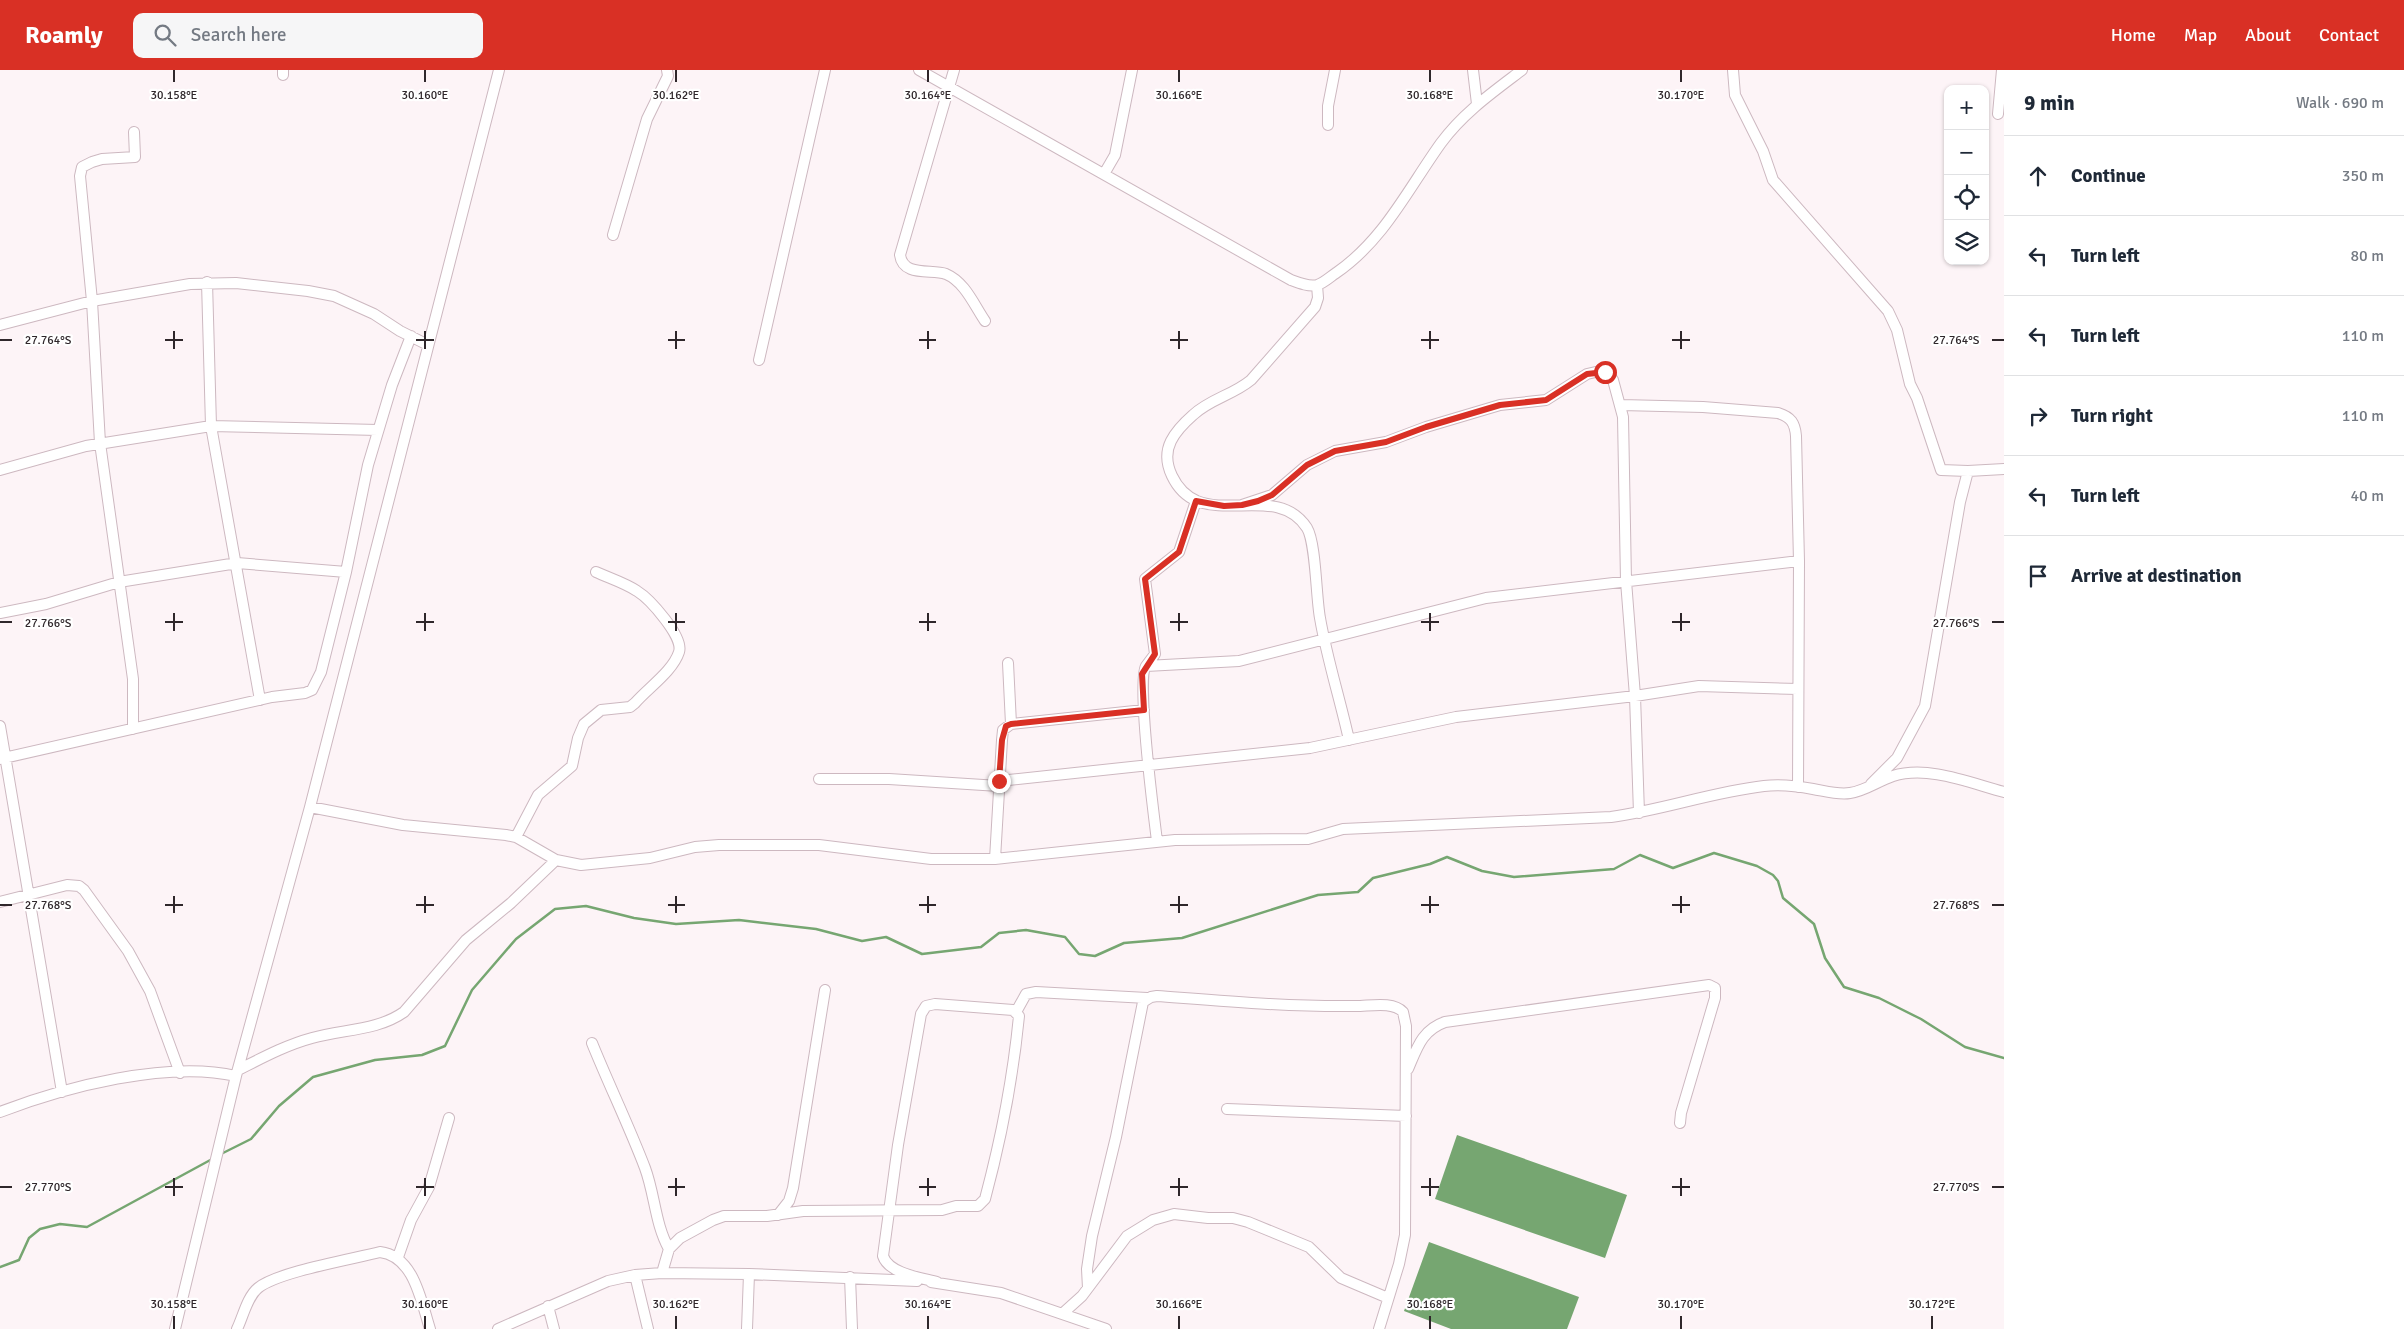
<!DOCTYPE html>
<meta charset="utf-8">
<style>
body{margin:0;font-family:Signika,sans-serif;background:#f6f6f7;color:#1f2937}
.controls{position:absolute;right:15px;top:15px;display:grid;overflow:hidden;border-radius:10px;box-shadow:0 1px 4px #0004}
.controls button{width:45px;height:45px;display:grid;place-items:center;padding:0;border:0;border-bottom:1px solid #e0e1e3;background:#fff;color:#1f2937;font:25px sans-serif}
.stop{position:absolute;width:15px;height:15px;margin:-11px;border:4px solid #d93025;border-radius:50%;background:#fff}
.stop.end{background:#d93025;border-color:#fff;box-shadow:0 1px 5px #0008}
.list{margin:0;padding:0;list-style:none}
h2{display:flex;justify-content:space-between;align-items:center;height:65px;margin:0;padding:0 20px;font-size:21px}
h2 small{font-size:16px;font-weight:400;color:#747a83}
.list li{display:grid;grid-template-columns:32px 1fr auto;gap:15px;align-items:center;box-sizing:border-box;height:80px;padding:0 20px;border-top:1px solid #e0e1e3}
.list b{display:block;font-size:19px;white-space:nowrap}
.list em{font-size:16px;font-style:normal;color:#747a83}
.icon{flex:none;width:28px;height:28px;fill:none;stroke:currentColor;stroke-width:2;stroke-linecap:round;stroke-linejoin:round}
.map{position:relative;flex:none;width:2004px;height:1259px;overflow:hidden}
header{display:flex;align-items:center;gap:30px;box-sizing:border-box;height:70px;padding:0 25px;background:#d93025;color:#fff}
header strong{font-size:24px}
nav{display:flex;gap:28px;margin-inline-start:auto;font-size:18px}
.search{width:350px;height:45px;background:#f6f6f7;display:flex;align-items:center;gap:12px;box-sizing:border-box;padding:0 18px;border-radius:10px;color:#747a83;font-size:19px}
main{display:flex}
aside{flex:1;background:#fff}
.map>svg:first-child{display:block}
.water{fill:#76a671}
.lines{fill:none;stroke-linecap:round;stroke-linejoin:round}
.stream{stroke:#76a671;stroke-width:2.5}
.minor-casing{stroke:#cdb8c0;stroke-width:12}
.minor{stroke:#fff;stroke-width:10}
.route{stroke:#d93025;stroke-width:6}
.ticks{fill:none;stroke:#2f272b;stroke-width:2}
.ticks-label{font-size:12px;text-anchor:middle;fill:#2f272b;stroke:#fff;stroke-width:4.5;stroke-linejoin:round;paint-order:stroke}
</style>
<header>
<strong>Roamly</strong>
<div class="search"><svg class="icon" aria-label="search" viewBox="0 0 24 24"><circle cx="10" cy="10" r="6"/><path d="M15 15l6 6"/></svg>Search here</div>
<nav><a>Home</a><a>Map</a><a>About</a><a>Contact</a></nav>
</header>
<main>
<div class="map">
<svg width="2004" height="1259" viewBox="0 0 2004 1259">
<rect width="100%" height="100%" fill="#fdf4f7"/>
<path class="water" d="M 1457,1065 L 1627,1125 L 1605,1188 L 1435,1129 Z
M 1429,1172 L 1579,1227 L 1567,1259 L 1451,1259 L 1404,1241 Z"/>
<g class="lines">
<path class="stream" d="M 221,1084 L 251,1069 L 279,1036 L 313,1007 L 375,990 L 422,985 L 445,976 L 472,920 L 516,869 L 555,839 L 586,836 L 634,848 L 676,854 L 739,850 L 816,859 L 862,871 L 886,867 L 922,884 L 981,877 L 999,863 L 1026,860 L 1065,867 L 1079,884 L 1095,886 L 1124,873 L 1182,868 L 1318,825 L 1358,822 L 1373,808 L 1430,794 L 1447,787 L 1482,801 L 1514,807 L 1614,799 L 1640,785 L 1673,798 L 1714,783 L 1757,796 L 1773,805 L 1778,811 L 1783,828 L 1814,854 L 1825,888 L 1844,917 L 1879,928 L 1921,949 L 1965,977 L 2004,988
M 0,1197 L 19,1190 L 29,1168 L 40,1159 L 60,1154 L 87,1157 L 214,1088"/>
<g class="minor-casing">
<path id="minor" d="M 283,0 L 283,5
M 919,0 L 1291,210 C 1299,213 1309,217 1317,215 C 1324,213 1331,206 1336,203 C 1384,170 1408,119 1441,73 C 1463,43 1493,22 1522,0
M 954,0 L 900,185 C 903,207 931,199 946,204 C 965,212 974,235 985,251
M 1473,0 L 1477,34
M 1733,0 L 1735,25 L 1763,81 L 1773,110 L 1888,241 L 1897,260 L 1910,314 L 1917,328 L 1941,400 L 1968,401 L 1960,432 L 1925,636 L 1897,688 L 1871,714
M 1998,44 L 2002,0
M 1328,55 L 1328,36 L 1335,0
M 1104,104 L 1115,85 L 1132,0
M 613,165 L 647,49 L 668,6 L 667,0
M 207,212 L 211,356 L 260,630
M 1317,215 L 1318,228 L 1315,237 L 1251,310 C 1233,325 1210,329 1193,345 C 1185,352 1176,361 1171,371 C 1160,393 1176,422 1197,431 C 1232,445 1282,419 1307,458 C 1316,473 1316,527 1320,548 C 1327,589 1340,629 1349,670
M 0,255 L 92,231 L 190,214 L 236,213 L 308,221 L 334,226 L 374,244 L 400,261 L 428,275
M 759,290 L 825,0
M 1621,335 L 1703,337 L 1778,343 C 1791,347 1795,353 1796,366 L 1799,491 L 1798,717
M 0,400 L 86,376 L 211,356 L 378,360
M 1968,401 L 2004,399
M 1242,435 L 1272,425 L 1307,395 L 1335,381 L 1386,372 L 1426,357 L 1500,335 L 1546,330 L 1587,304 L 1600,301 L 1609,304 L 1613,310 L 1623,347 L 1626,511 L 1635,626 L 1639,743
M 0,543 L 46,534 L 119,512 L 237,493 L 346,502
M 1008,593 L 1011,654
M 1146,596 L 1155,584 L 1145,509 L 1179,482 L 1196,431
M 0,656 L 62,1022
M 133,659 L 133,609 L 100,373 L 92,231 L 80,106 L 82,97 L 92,92 L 102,89 L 135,87 L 134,62
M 0,689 L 272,627 L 305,623 L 312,620 L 321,602 L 346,502 L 368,395 L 392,315 L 411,266
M 819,709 L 889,709 L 999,716
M 999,711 L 1310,678 L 1456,647 L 1635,626 L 1699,616 L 1798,619
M 310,737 L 403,755 L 506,765 L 516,767 L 556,790 L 581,795 L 650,788 L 695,777 L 719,775 L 819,775 L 931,789 L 995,789 L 1175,770 L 1308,769 L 1343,759 L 1611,747 C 1663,740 1712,722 1764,716 C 1780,714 1797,716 1813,719 C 1825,721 1838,725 1850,723 C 1865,721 1878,711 1893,706 C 1928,695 1970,713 2004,722
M 516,767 L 538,725 L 572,696 L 578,668 L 584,654 L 601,640 L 630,637 L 635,633 C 648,618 673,601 679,582 C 684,567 650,529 637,521 C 625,513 609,508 596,502
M 1157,771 C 1154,747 1136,608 1146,596 L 1239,591 L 1486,528 L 1799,491
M 995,789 L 1002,670 L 1003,660 L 1011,654 L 1144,640
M 0,832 L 67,815 L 79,816 L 84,820 L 128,881 L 150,921 L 180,1003
M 1016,942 L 1026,924 L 1036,922 L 1147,928
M 592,973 C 609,1015 629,1056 645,1098 C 655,1125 655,1154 669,1179
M 1408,999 C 1417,978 1422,960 1445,952 L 1709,915 L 1715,918 L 1715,928 L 1681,1043 L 1680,1053
M 238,1000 C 262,988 286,975 312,968 C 343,959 377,961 404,942 L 466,870 L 511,833 L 556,790
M 1227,1039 L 1406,1046
M 0,1042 C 65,1017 168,990 236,1006
M 778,1145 L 789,1131 L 793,1118 L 825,920
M 398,1187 L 411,1150 L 429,1117 L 449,1048
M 662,1203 L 669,1179 L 680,1168 L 713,1150 L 724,1146 L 767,1146 L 803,1141 L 942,1140 L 956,1136 L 978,1136 L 985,1129 C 1001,1069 1013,1008 1019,946 L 1013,940 L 935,934 L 926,936 L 921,944 L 898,1075 L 883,1186 C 889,1204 922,1208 937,1212
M 635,1205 L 648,1259
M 850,1207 L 852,1259
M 931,1212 L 1001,1223 L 1106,1259
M 1088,1218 L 1087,1199 L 1092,1166 L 1116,1067 L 1143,932 L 1151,927 L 1157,926 C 1223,931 1290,937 1356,936 C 1370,936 1393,931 1403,942 L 1406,956 L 1405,1165 L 1399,1194 L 1379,1259
M 548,1236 L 554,1259
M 1062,1244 L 1082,1226 L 1127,1166 L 1153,1150 L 1174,1144 L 1208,1148 L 1233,1148 L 1248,1152 L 1309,1177 L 1341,1208 L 1388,1228
M 175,1259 L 236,1006 L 310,737 L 499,0
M 237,1259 C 243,1247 247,1227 258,1218 C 277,1202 353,1189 380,1182 C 414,1186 421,1231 430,1259
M 498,1259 L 608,1211 L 635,1205 L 662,1203 L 749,1204 L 917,1211
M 747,1259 L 749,1204"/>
</g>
<use href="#minor" class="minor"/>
</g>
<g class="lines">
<path class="route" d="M 999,711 L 1002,670 L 1006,656 L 1011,654 L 1144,640 L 1142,604 L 1155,584 L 1145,509 L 1179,482 L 1196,431 L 1224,436 L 1242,435 L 1258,431 L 1272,425 L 1307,395 L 1335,381 L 1386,372 L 1426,357 L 1500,335 L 1546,330 L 1587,304 L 1605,302"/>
</g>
<path class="ticks" d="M 174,0 L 174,12M 425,0 L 425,12M 676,0 L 676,12M 928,0 L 928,12M 1179,0 L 1179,12M 1430,0 L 1430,12M 1681,0 L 1681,12M 174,261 L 174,279M 425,261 L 425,279M 676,261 L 676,279M 928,261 L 928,279M 1179,261 L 1179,279M 1430,261 L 1430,279M 1681,261 L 1681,279M 0,270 L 12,270M 165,270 L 183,270M 416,270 L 434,270M 668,270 L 685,270M 919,270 L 936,270M 1170,270 L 1188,270M 1421,270 L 1439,270M 1672,270 L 1690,270M 1992,270 L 2004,270M 174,543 L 174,561M 425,543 L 425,561M 676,543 L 676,561M 928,543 L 928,561M 1179,543 L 1179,561M 1430,543 L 1430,561M 1681,543 L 1681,561M 0,552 L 12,552M 165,552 L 183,552M 416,552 L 434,552M 668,552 L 685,552M 919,552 L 936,552M 1170,552 L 1188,552M 1421,552 L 1439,552M 1672,552 L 1690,552M 1992,552 L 2004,552M 174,826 L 174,843M 425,826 L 425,843M 676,826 L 676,843M 928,826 L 928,843M 1179,826 L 1179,843M 1430,826 L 1430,843M 1681,826 L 1681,843M 0,835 L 12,835M 165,835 L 183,835M 416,835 L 434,835M 668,835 L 685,835M 919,835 L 936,835M 1170,835 L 1188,835M 1421,835 L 1439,835M 1672,835 L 1690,835M 1992,835 L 2004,835M 174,1108 L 174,1126M 425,1108 L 425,1126M 676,1108 L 676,1126M 928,1108 L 928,1126M 1179,1108 L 1179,1126M 1430,1108 L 1430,1126M 1681,1108 L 1681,1126M 0,1117 L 12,1117M 165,1117 L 183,1117M 416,1117 L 434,1117M 668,1117 L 685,1117M 919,1117 L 936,1117M 1170,1117 L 1188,1117M 1421,1117 L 1439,1117M 1672,1117 L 1690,1117M 1992,1117 L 2004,1117M 174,1246 L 174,1259M 425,1246 L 425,1259M 676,1246 L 676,1259M 928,1246 L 928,1259M 1179,1246 L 1179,1259M 1430,1246 L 1430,1259M 1681,1246 L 1681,1259M 1932,1246 L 1932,1259"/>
<g class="ticks-label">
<text x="174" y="29">30.158°E</text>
<text x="425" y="29">30.160°E</text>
<text x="676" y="29">30.162°E</text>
<text x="928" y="29">30.164°E</text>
<text x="1179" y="29">30.166°E</text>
<text x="1430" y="29">30.168°E</text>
<text x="1681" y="29">30.170°E</text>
<text x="48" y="274">27.764°S</text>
<text x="1956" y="274">27.764°S</text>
<text x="48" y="557">27.766°S</text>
<text x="1956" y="557">27.766°S</text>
<text x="48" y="839">27.768°S</text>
<text x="1956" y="839">27.768°S</text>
<text x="48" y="1121">27.770°S</text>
<text x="1956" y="1121">27.770°S</text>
<text x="174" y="1238">30.158°E</text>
<text x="425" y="1238">30.160°E</text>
<text x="676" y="1238">30.162°E</text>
<text x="928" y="1238">30.164°E</text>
<text x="1179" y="1238">30.166°E</text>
<text x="1430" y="1238">30.168°E</text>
<text x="1681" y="1238">30.170°E</text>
<text x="1932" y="1238">30.172°E</text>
</g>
</svg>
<div class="controls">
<button>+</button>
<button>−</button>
<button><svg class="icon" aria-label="locate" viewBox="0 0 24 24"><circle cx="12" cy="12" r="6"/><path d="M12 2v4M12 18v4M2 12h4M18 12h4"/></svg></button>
<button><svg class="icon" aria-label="layers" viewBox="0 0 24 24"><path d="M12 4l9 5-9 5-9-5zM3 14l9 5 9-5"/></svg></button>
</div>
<div class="stop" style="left:1605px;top:302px"></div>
<div class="stop end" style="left:999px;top:711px"></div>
</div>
<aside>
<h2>9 min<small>Walk · 690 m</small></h2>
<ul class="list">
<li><svg class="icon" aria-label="ahead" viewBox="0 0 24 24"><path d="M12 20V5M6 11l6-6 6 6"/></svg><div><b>Continue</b></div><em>350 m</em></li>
<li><svg class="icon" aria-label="left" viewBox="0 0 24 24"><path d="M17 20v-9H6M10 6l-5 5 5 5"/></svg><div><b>Turn left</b></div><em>80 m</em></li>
<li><svg class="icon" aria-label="left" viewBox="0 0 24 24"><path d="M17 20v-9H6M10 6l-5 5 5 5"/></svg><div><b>Turn left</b></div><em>110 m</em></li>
<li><svg class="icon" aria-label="right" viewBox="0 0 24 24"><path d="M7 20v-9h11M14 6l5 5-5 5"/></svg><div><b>Turn right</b></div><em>110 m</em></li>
<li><svg class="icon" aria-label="left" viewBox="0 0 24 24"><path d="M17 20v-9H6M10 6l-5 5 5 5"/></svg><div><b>Turn left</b></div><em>40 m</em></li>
<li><svg class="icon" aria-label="arrive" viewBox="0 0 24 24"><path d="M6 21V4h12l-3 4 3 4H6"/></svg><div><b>Arrive at destination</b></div></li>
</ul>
</aside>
</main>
